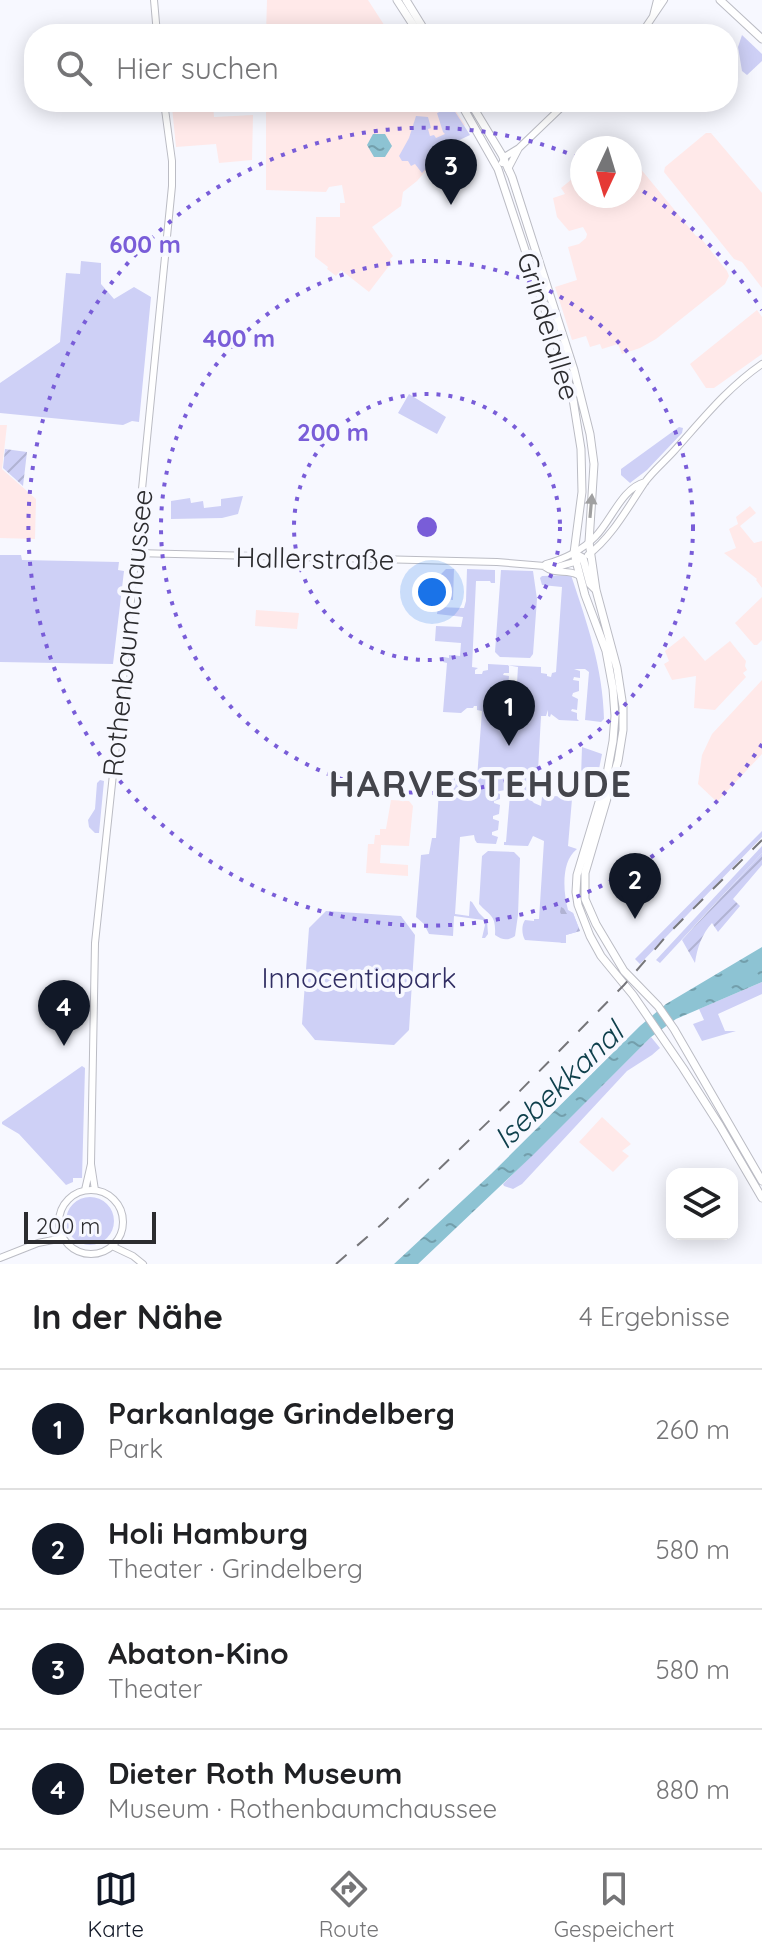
<!DOCTYPE html>
<html lang="de">
<meta charset="utf-8">
<style>
body{margin:0;font-family:Quicksand,sans-serif;background:#f6f6f6;color:#202124}
.controls{position:absolute;right:24px;bottom:24px;display:grid;overflow:hidden;border-radius:16px;box-shadow:0 4px 20px #0003}
.controls button{width:72px;height:72px;display:grid;place-items:center;padding:0;border:0;border-bottom:2px solid #e0e0e0;background:#fff;color:#202124;font:40px sans-serif}
.compass{position:absolute;left:570px;top:136px;width:72px;height:72px;border-radius:50%;background:#fff;box-shadow:0 4px 20px #0003;rotate:184deg}
.scale{position:absolute;left:24px;bottom:20px;width:132px;box-sizing:border-box;padding-left:8px;border:4px solid #2c2c2f;border-top:0;font-size:22px;line-height:28px;white-space:nowrap;color:#2c2c2f;-webkit-text-stroke:6px #f7f8ff;paint-order:stroke}
.you{position:absolute;left:432px;top:592px;width:28px;height:28px;margin:-20px;border:6px solid #fff;border-radius:50%;background:#1a73e8;box-shadow:0 0 0 12px #1a73e833}
.badge{display:grid;place-items:center;width:52px;height:52px;border-radius:50%;background:#111827;color:#fff;font-size:26px;font-weight:700}
.pin{position:absolute;translate:-50% -66px;filter:drop-shadow(0 2px 4px #0008)}
.pin::after{content:'';position:absolute;top:42px;width:28px;height:24px;background:inherit;clip-path:polygon(0 0,100% 0,50% 100%)}
.list{margin:0;padding:0;list-style:none}
h2{display:flex;justify-content:space-between;align-items:center;height:104px;margin:0;padding:0 32px;font-size:34px}
h2 small{font-size:26px;font-weight:400;color:#757577}
.list li{display:grid;grid-template-columns:52px 1fr auto;gap:24px;align-items:center;box-sizing:border-box;height:120px;padding:0 32px;border-top:2px solid #e0e0e0}
.list b{display:block;font-size:30px;white-space:nowrap}
.list p{margin:0;font-size:26px;white-space:nowrap;color:#757577}
.list em{font-size:26px;font-style:normal;color:#757577}
.icon{flex:none;width:44px;height:44px;fill:none;stroke:currentColor;stroke-width:2;stroke-linecap:round;stroke-linejoin:round}
.map{position:relative;flex:none;width:762px;height:1264px;overflow:hidden}
.search{position:absolute;background:#fff;box-shadow:0 4px 20px #0003;left:24px;right:24px;top:24px;height:88px;display:flex;align-items:center;gap:20px;box-sizing:border-box;padding:0 28px;border-radius:32px;color:#757577;font-size:30px}
.sheet{height:584px;background:#fff}
nav{display:flex;justify-content:space-around;align-items:center;box-sizing:border-box;height:112px;border-top:2px solid #e0e0e0;background:#fff;font-size:22px;color:#757577}
nav a{display:grid;justify-items:center;gap:4px}
nav .on{color:#111827}
.map>svg:first-child{display:block}
.education{fill:#ffe9e9}
.green{fill:#ced0f6;fill-rule:evenodd}
.forest{fill:url(#forest-firs)}
.garden{fill:url(#garden-furrows)}
.water{fill:url(#water-ripples)}
.lines{fill:none;stroke-linecap:round;stroke-linejoin:round}
.secondary-casing{stroke:#bbbcc4;stroke-width:8}
.primary-casing{stroke:#bbbcc4;stroke-width:9}
.secondary{stroke:#fff;stroke-width:6}
.primary{stroke:#fff;stroke-width:7}
.rail{stroke:#76767a;stroke-width:2;stroke-dasharray:14 14;stroke-linecap:butt}
.oneway{fill:#a0a0a1}
.ring{fill:none;stroke:#795dd8;stroke-width:4;stroke-dasharray:4 8}
.labels{text-anchor:middle;dominant-baseline:central;stroke-width:8;stroke-linejoin:round;paint-order:stroke}
.street-label{font-size:28px;fill:#2c2c2f;stroke:#f7f8ff}
.park-label{font-size:28px;fill:#312e63;stroke:#f7f8ff}
.water-label{font-size:30px;font-style:italic;fill:#0f404c;stroke:#f7f8ff}
.district-label{font-size:36px;font-weight:bold;letter-spacing:2px;fill:#44454c;stroke:#f7f8ff}
.centre{fill:#795dd8;stroke:#f7f8ff;stroke-width:4}
.ring-label{font-size:24px;text-anchor:middle;font-weight:bold;fill:#795dd8;stroke:#f7f8ff;stroke-width:8;stroke-linejoin:round;paint-order:stroke}
</style>
<div class="map">
<svg width="762" height="1264" viewBox="0 0 762 1264">
<defs>
<pattern id="forest-firs" width="22" height="20" patternUnits="userSpaceOnUse" patternTransform="scale(2)"><rect width="22" height="20" fill="#ced0f6"/><path d="M5 1l3.5 6h-7zM16 11l3.5 6h-7z" fill="#b1b3d3"/></pattern>
<pattern id="garden-furrows" width="10" height="10" patternUnits="userSpaceOnUse" patternTransform="scale(2)"><rect width="10" height="10" fill="#ced0f6"/><path d="M-1 1l2-2M0 10L10 0M9 11l2-2" fill="none" stroke="#b1b3d3"/></pattern>
<pattern id="water-ripples" width="26" height="14" patternUnits="userSpaceOnUse" patternTransform="scale(2)"><rect width="26" height="14" fill="#8dc3d3"/><path d="M2 4q2-2 4 0t4 0M15 11q2-2 4 0t4 0" fill="none" stroke="#739fac"/></pattern>
</defs>
<rect width="100%" height="100%" fill="#f7f8ff"/>
<path class="education" d="M 267,0 L 368,0 L 390,34 L 266,34 Z
M 266,102 L 450,102 L 465,125 L 417,181 L 403,192 L 401,206 L 372,227 L 393,256 L 390,259 L 392,262 L 369,292 L 341,270 L 336,276 L 327,269 L 328,267 L 315,257 L 316,217 L 340,217 L 340,203 L 345,203 L 342,185 L 329,187 L 326,192 L 266,190 Z
M 213,105 L 214,117 L 253,115 L 252,160 L 219,163 L 216,144 L 176,147 L 172,107 Z
M 706,133 L 711,133 L 762,193 L 762,288 L 742,262 L 734,259 L 664,172 L 665,167 Z
M 630,156 L 696,236 L 700,237 L 727,271 L 729,276 L 725,284 L 656,339 L 640,348 L 622,354 L 618,344 L 602,349 L 600,344 L 590,347 L 586,336 L 572,340 L 555,287 L 577,280 L 568,247 L 579,244 L 586,238 L 587,234 L 583,227 L 569,231 L 557,217 L 553,198 L 565,194 L 561,188 L 582,171 L 582,196 L 630,196 Z
M 757,310 L 762,317 L 762,354 L 714,388 L 706,388 L 690,364 Z
M 0,425 L 7,425 L 2,469 L 36,499 L 35,539 L 0,538 Z
M 750,506 L 756,513 L 740,526 L 754,543 L 762,541 L 762,588 L 756,580 L 757,579 L 724,553 L 736,548 L 729,529 L 738,524 L 736,517 Z
M 762,597 L 762,640 L 757,645 L 754,645 L 735,623 Z
M 256,610 L 299,613 L 297,629 L 255,626 Z
M 684,636 L 705,661 L 730,641 L 746,661 L 745,666 L 747,670 L 743,673 L 746,677 L 715,710 L 694,708 L 696,676 L 672,680 L 664,664 L 669,661 L 665,651 Z
M 762,680 L 762,754 L 717,802 L 698,784 L 702,755 L 712,734 Z
M 391,800 L 409,801 L 413,806 L 409,846 L 381,845 L 380,863 L 408,865 L 408,876 L 366,873 L 368,844 L 374,844 L 375,835 L 380,835 L 380,829 L 386,829 Z
M 602,1117 L 631,1144 L 622,1151 L 629,1156 L 613,1172 L 579,1142 Z"/>
<path class="green" d="M 742,35 L 762,54 L 762,61 L 747,75 L 742,71 L 738,47 Z
M 452,107 L 470,135 L 447,146 L 422,173 L 415,164 L 411,166 L 408,161 L 402,161 L 399,156 L 409,138 L 416,116 L 428,117 L 431,128 L 428,129 L 430,136 L 434,135 L 436,138 L 445,134 L 443,132 L 437,113 Z
M 81,261 L 101,263 L 101,284 L 114,299 L 134,287 L 151,297 L 139,422 L 132,421 L 123,425 L 0,413 L 0,383 L 60,342 L 66,273 L 80,274 Z
M 409,394 L 446,417 L 437,434 L 398,413 Z
M 679,427 L 683,428 L 682,433 L 647,470 L 630,483 L 621,475 L 621,469 Z
M 243,496 L 238,514 L 222,518 L 171,519 L 171,501 L 190,498 L 191,503 L 203,501 L 204,508 L 221,506 L 221,499 Z
M 0,555 L 21,555 L 22,560 L 119,562 L 118,570 L 124,571 L 113,664 L 0,662 Z
M 446,569 L 454,569 L 453,600 L 438,599 L 440,575 Z
M 467,569 L 495,570 L 495,583 L 491,583 L 490,581 L 476,581 L 472,667 L 478,668 L 475,670 L 475,674 L 482,674 L 483,671 L 488,670 L 488,664 L 541,667 L 541,673 L 547,674 L 547,676 L 551,677 L 552,673 L 556,672 L 562,587 L 542,585 L 540,578 L 542,576 L 571,575 C 587,623 603,668 604,719 L 601,722 L 585,720 L 589,672 L 585,669 L 574,669 L 580,671 L 580,678 L 574,677 L 573,680 L 579,681 L 579,691 L 573,693 L 572,696 L 578,699 L 577,710 L 572,709 L 571,711 L 577,713 L 577,719 L 579,721 L 559,720 L 551,714 L 550,717 L 548,716 L 548,710 L 546,716 L 541,716 L 538,771 L 534,771 L 533,776 L 537,777 L 536,797 L 530,796 L 530,799 L 534,803 L 541,806 L 542,797 L 551,798 L 552,796 L 576,797 L 572,799 L 568,846 L 577,849 C 561,861 563,891 568,910 L 573,913 L 580,931 L 566,935 L 566,943 L 525,940 C 522,935 521,926 525,920 L 534,921 L 534,919 L 539,919 L 544,841 L 533,836 L 528,846 L 504,845 L 504,842 L 506,842 L 510,795 L 507,794 L 505,790 L 495,792 L 500,794 L 500,799 L 494,801 L 494,803 L 500,805 L 499,814 L 493,816 L 493,819 L 499,821 L 498,830 L 492,832 L 492,835 L 498,837 L 496,844 L 477,843 L 475,840 L 474,835 L 460,837 L 455,914 L 469,916 L 470,901 L 472,902 L 479,913 L 487,921 L 488,934 L 485,938 L 482,938 L 485,925 L 483,920 L 454,916 L 453,936 L 429,934 L 424,924 L 416,917 L 421,855 L 429,854 L 432,838 L 436,838 L 439,790 L 436,789 L 439,781 L 435,780 L 436,774 L 439,772 L 441,776 L 464,778 L 463,794 L 465,795 L 465,798 L 470,798 L 472,794 L 476,792 L 482,711 L 477,710 L 477,706 L 474,706 L 473,708 L 467,708 L 461,713 L 443,712 L 447,663 L 443,662 L 444,657 L 449,658 L 449,655 L 460,656 L 461,643 L 435,641 L 436,626 L 461,627 L 463,617 L 437,614 L 438,607 L 464,608 L 466,601 ZM 507,665 L 518,667 L 515,715 L 510,717 L 501,715 L 506,715 L 506,708 L 501,707 L 502,705 L 506,705 L 507,694 L 502,692 L 502,689 L 508,687 L 509,676 L 503,675 L 504,673 L 509,673 L 509,666 Z
M 501,570 L 533,571 L 537,599 L 533,654 L 530,658 L 500,657 L 495,652 Z
M 582,747 L 602,754 L 597,779 L 581,777 Z
M 100,780 L 104,781 L 99,833 L 95,833 L 89,827 L 88,820 L 95,809 L 97,783 Z
M 762,831 L 762,837 L 640,964 L 635,959 Z
M 762,846 L 762,853 L 660,963 L 656,960 Z
M 488,851 L 514,852 L 520,858 L 518,915 L 515,936 C 508,941 502,940 495,935 C 496,915 491,917 479,904 L 482,856 Z
M 326,911 L 401,916 L 415,935 L 409,1030 L 394,1045 L 315,1040 L 302,1024 L 309,928 Z
M 762,982 L 762,994 L 718,1014 L 725,1031 L 736,1031 L 702,1041 L 693,1024 L 704,1020 L 699,1009 Z
M 651,1037 L 660,1048 L 652,1055 L 627,1071 L 522,1184 L 513,1189 L 504,1186 L 503,1184 Z
M 82,1066 L 85,1068 L 82,1178 L 73,1178 L 73,1182 L 66,1185 L 19,1134 L 2,1124 L 2,1122 Z
M66 1221a24 24 0 1 1 48 0a24 24 0 1 1-48 0Z"/>
<path class="forest" d="M 561,907 L 573,913 L 580,931 L 566,935 L 566,943 L 561,943 L 559,936 L 565,922 L 560,912 Z"/>
<path class="garden" d="M 5,449 L 27,452 L 23,486 L 3,468 Z
M 762,853 L 762,865 L 733,899 L 740,906 L 718,932 L 712,923 C 702,934 697,948 695,963 L 682,940 Z"/>
<path class="water" d="M 373,134 L 385,134 L 392,146 L 385,157 L 374,157 L 367,145 Z
M 762,947 L 762,982 L 676,1019 L 651,1037 L 533,1155 L 418,1264 L 394,1264 L 491,1174 L 640,1026 L 666,1004 Z"/>
<g class="lines">
<g class="secondary-casing">
<path id="secondary" d="M 154,0 L 157,34
M 653,16 L 657,0
M 641,34 L 664,0
M 502,163 L 506,156 L 519,148
M 508,169 L 519,148 L 567,102
M 135,553 L 497,562 L 557,567 L 578,561
M 588,555 C 612,537 628,507 645,482 C 653,471 665,461 674,451 C 702,420 727,388 762,364
M 546,564 C 564,559 581,551 595,537 C 611,521 622,488 645,482
M 545,567 C 555,575 567,569 578,575
M59 1222a32 32 0 1 1 64 0a32 32 0 1 1-64 0Z
M 85,1190 L 91,1164
M 95,1190 L 91,1164 L 95,943 L 124,671 L 172,186 L 172,161 L 164,102
M 112,1246 L 133,1256 L 143,1264
M 0,1258 L 38,1243 L 63,1238"/>
</g>
<g class="primary-casing">
<path id="primary" d="M 397,0 L 419,34
M 406,0 L 427,34
M 720,0 L 762,39
M 460,102 L 498,169 L 563,364 L 573,399 L 581,449 L 582,492 L 574,553 L 585,595 L 606,651 L 613,689 L 615,716 L 613,741 L 606,779 L 577,875 L 576,892 L 578,905 L 590,936 L 601,956 L 633,995 L 683,1068 L 720,1126 L 762,1198
M 470,102 L 502,155 L 512,177 L 574,370 L 590,434 L 594,464 L 589,542 L 596,590 L 617,668 L 623,707 L 623,730 L 618,761 L 585,873 L 585,899 L 596,924 L 624,971 L 658,1006 L 674,1029 L 762,1181
M 574,553 L 583,558 L 590,584 L 596,590"/>
</g>
<use href="#secondary" class="secondary"/>
<use href="#primary" class="primary"/>
<path class="rail" d="M 336,1264 L 382,1224 L 515,1096 L 624,985 L 669,933 L 762,840"/>
</g>
<defs><path id="oneway-solid" d="M-6-.8H1V-3.2L6.5 0L1 3.2V.8H-6Z" transform="scale(2)"/></defs>
<use class="oneway" href="#oneway-solid" transform="translate(591 506) rotate(-85)"/>
<g class="ring">
<circle cx="427" cy="527" r="133"/>
<circle cx="427" cy="527" r="266"/>
<path d="M762 744A399 399 0 1 1 580 158M633 185A399 399 0 0 1 762 310"/>
</g>
<g class="labels">
<g class="street-label">
<text transform="translate(549 326) rotate(73)">Grindelallee</text>
<text transform="translate(315 558) rotate(1)">Hallerstraße</text>
<text transform="translate(127 633) rotate(-84)">Rothenbaumchaussee</text>
</g>
<g class="park-label">
<text x="359" y="977">Innocentiapark</text>
</g>
<g class="water-label">
<text transform="translate(558 1085) rotate(-44)">Isebekkanal</text>
</g>
<g class="district-label">
<text x="481" y="783">HARVESTEHUDE</text>
</g>
</g>
<circle cx="427" cy="527" r="12" class="centre"/>
<g class="ring-label">
<text x="145" y="253">600 m</text>
<text x="239" y="347">400 m</text>
<text x="333" y="441">200 m</text>
</g>
</svg>
<div class="controls">
<button><svg class="icon" aria-label="layers" viewBox="0 0 24 24"><path d="M12 4l9 5-9 5-9-5zM3 14l9 5 9-5"/></svg></button>
</div>
<svg class="compass" viewBox="-18 -18 36 36"><path d="M0-13l5 13h-10z" fill="#e53935"/><path d="M0 13l5-13h-10z" fill="#757577"/></svg>
<div class="scale">200 m</div>
<div class="you"></div>
<div class="pin badge" style="left:509px;top:746px">1</div>
<div class="pin badge" style="left:635px;top:919px">2</div>
<div class="pin badge" style="left:451px;top:205px">3</div>
<div class="pin badge" style="left:64px;top:1046px">4</div>
<div class="search"><svg class="icon" aria-label="search" viewBox="0 0 24 24"><circle cx="10" cy="10" r="6"/><path d="M15 15l6 6"/></svg>Hier suchen</div>
</div>
<section class="sheet">
<h2>In der Nähe<small>4 Ergebnisse</small></h2>
<ul class="list">
<li><span class="badge">1</span><div><b>Parkanlage Grindelberg</b><p>Park</p></div><em>260 m</em></li>
<li><span class="badge">2</span><div><b>Holi Hamburg</b><p>Theater · Grindelberg</p></div><em>580 m</em></li>
<li><span class="badge">3</span><div><b>Abaton-Kino</b><p>Theater</p></div><em>580 m</em></li>
<li><span class="badge">4</span><div><b>Dieter Roth Museum</b><p>Museum · Rothenbaumchaussee</p></div><em>880 m</em></li>
</ul>
</section>
<nav>
<a class="on"><svg class="icon" aria-label="map" viewBox="0 0 24 24"><path d="M3 6l6-2 6 2 6-2v14l-6 2-6-2-6 2zM9 4v14M15 6v14"/></svg>Karte</a>
<a><svg class="icon" aria-label="directions" viewBox="0 0 24 24"><path d="M12 3l9 9-9 9-9-9zM9 14v-3h6M13 9l2 2-2 2"/></svg>Route</a>
<a><svg class="icon" aria-label="saved" viewBox="0 0 24 24"><path d="M7 4h10v16l-5-4-5 4z"/></svg>Gespeichert</a>
</nav>
